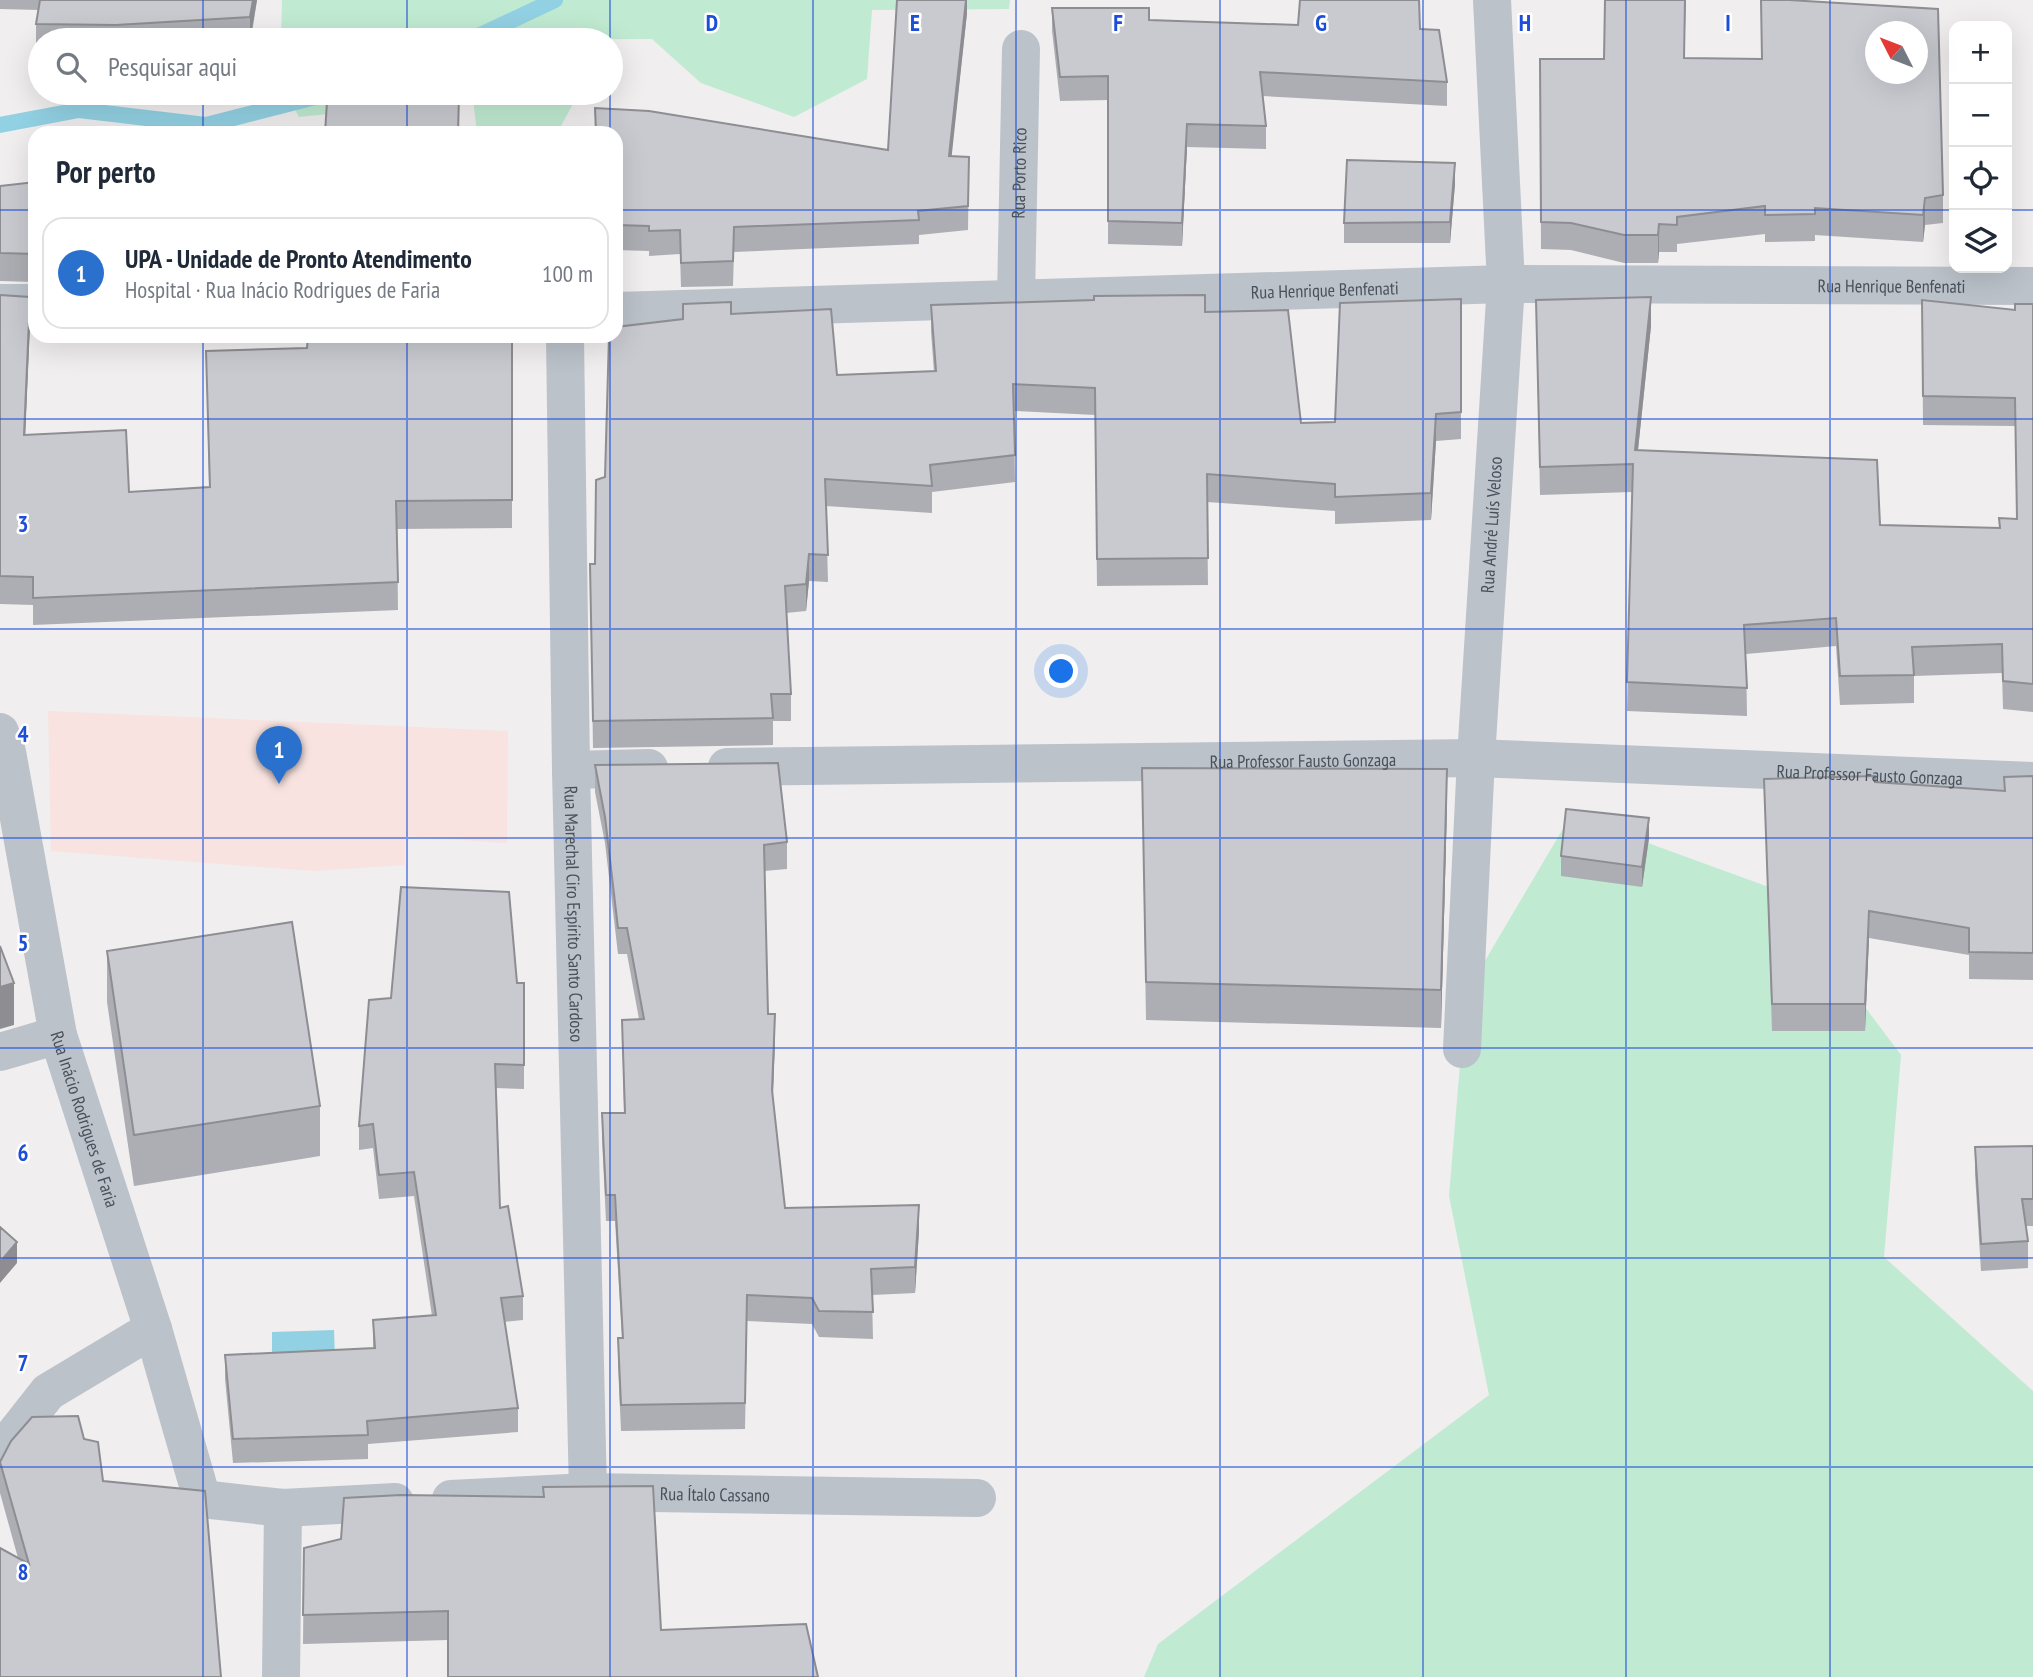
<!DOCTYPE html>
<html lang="pt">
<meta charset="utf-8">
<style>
body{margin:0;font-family:"PT Sans Narrow",sans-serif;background:#f6f6f7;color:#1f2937}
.controls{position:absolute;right:21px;top:21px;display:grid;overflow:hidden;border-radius:14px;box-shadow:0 7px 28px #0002}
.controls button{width:63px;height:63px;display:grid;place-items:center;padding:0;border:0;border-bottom:2px solid #e0e1e3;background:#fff;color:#1f2937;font:35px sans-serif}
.compass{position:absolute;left:1865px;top:21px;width:63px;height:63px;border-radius:50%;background:#fff;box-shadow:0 7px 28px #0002;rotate:312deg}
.you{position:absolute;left:1062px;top:672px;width:24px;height:24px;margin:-18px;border:5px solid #fff;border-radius:50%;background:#1a73e8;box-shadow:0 0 0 10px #1a73e833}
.badge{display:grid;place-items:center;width:46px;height:46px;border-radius:50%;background:#2a71ce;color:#fff;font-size:23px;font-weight:700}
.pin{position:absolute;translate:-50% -58px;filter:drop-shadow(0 2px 4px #0008)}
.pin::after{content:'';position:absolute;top:37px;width:24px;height:21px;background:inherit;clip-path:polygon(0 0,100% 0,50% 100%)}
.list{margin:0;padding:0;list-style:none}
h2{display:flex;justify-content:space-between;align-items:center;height:91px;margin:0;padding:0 28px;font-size:30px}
h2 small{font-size:23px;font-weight:400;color:#747a83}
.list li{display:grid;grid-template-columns:46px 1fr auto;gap:21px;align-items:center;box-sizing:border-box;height:112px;margin:0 14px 14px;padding:0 14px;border:2px solid #e0e1e3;border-radius:21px}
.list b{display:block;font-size:26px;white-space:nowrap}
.list p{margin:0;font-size:23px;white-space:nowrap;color:#747a83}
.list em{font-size:23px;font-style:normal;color:#747a83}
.icon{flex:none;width:38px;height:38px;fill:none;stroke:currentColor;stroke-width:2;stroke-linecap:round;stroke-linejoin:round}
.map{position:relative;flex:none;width:2033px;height:1677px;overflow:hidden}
.search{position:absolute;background:#fff;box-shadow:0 7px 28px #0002;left:28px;top:28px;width:595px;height:77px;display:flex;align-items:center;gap:18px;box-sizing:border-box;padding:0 24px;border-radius:38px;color:#747a83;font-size:26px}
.panel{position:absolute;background:#fff;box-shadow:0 7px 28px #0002;left:28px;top:126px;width:595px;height:217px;border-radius:21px}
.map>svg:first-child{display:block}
.medical{fill:#f8e3e0}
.green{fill:#c0ead1}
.water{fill:#92d1e3}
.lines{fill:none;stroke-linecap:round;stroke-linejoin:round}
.stream{stroke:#92d1e3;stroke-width:16}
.minor{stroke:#bbc2ca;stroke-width:38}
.wall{fill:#adaeb3}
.shaded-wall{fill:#8d8d92}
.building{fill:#c9cad0;stroke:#8d8d92;stroke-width:2;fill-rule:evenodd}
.grid{fill:none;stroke:#1d4ed8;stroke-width:2;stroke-opacity:0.55}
.labels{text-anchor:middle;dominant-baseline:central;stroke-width:5;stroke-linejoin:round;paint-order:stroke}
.street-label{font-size:18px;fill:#48515a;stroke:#fff}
.grid-label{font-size:23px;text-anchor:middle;font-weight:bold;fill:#1d4ed8;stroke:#fff;stroke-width:5;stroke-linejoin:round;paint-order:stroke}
</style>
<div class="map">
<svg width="2033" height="1677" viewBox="0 0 2033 1677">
<rect width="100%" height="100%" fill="#f0eeee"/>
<path class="medical" d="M 48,711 L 508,731 L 507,843 L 405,836 L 405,865 L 313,871 L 51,851 Z"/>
<path class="green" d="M 282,0 L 1010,0 L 1009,9 L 872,10 L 867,79 L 794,117 L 701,83 L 652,39 L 281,40 Z
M 286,93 L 579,93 L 557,133 L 477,133 L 473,99 L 299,117 Z
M 1571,815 L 1777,890 L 1901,1055 L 1884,1257 L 2033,1391 L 2033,1677 L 1144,1677 L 1158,1644 L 1489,1395 L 1449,1196 L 1466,993 Z"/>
<path class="water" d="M 334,1330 L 335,1359 L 272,1360 L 272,1332 Z"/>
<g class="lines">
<path class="stream" d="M 470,40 L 555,0
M 0,125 L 79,110 L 206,125 L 331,93"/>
<g class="minor">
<path id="s1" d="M 1016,297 L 1021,49"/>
<path d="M 0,303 L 35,303"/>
<path id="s2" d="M 616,311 L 1506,284 L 2033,286"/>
<path id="s3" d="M 565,336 L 571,770 L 588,1492"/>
<path id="s4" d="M 0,732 L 7,752 L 58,1035 L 153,1329 L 202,1499 L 283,1508 L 395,1502"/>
<path id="s5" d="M 727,767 L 1476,758 L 2033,781"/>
<path d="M 571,770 L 649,768"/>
<path id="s6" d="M 1462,1049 L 1476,758 L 1506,284 L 1492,0"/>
<path d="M 0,1052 L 58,1035"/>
<path d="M 0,1453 L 48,1392 L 153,1329"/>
<path id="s7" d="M 451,1499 L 588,1492 L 977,1498"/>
<path d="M 281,1677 L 283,1508"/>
</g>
</g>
<path class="wall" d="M 0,0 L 257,0 L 251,40 L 40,40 L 40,51 L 36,51 L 36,24 L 39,10 L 0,9 Z
M 967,0 L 967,13 L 951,156 L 969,157 L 968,230 L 919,235 L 919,244 L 734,252 L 733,286 L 681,287 L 680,254 L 649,256 L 649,251 L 616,250 L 616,133 L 595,133 L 595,108 L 888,150 Z
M 1686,0 L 1684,58 L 1943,195 L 1943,223 L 1925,225 L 1923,242 L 1815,235 L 1815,241 L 1765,242 L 1765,234 L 1677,244 L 1677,252 L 1659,252 L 1658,263 L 1624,263 L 1571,250 L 1541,249 L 1540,59 L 1604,59 Z
M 1052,8 L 1149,20 L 1447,82 L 1447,106 L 1263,96 L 1266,126 L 1266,149 L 1187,147 L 1182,246 L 1108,244 L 1108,100 L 1060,101 L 1052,31 Z
M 35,182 L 35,282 L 0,281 L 0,186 Z
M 1455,184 L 1450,243 L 1344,243 L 1344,223 Z
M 0,295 L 30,325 L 25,435 L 129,492 L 209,487 L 206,351 L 307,348 L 308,336 L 452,336 L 452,338 L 512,339 L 512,528 L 397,529 L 398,610 L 33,625 L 33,605 L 0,604 Z
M 1461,299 L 1461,439 L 1436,441 L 1431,520 L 1335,524 L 1335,511 L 1207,502 L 1208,585 L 1097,586 L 1095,415 L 1014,411 L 1015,482 L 932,492 L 932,513 L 826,506 L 828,582 L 809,581 L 806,611 L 786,613 L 791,694 L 791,721 L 773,721 L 773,745 L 593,748 L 590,564 L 595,564 L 605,477 L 683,320 L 731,314 L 837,375 L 934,372 L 931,332 L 931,305 L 1205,312 L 1301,423 L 1335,422 Z
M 1536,300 L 1651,326 L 1638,450 L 1880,525 L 1999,528 L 2017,519 L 2015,426 L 1923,425 L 1922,300 L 2015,310 L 2015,304 L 2033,304 L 2033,712 L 2003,709 L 2002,673 L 1914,676 L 1914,703 L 1840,705 L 1836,646 L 1746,654 L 1747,716 L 1627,711 L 1632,492 L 1540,495 Z
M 595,765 L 787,842 L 787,869 L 764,871 L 768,1014 L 775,1040 L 773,1097 L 785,1208 L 919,1231 L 915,1293 L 872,1295 L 873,1339 L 819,1337 L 812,1324 L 747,1321 L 745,1429 L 621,1431 L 618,1364 L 618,1338 L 622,1338 L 615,1221 L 606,1221 L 602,1139 L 602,1113 L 624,1113 L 622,1020 L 639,1019 L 627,954 L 618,954 L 605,843 L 595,792 Z
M 1142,768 L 1447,806 L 1441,1028 L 1146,1020 Z
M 2033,776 L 2033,980 L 1969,979 L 1969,955 L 1869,938 L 1865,1031 L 1772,1031 L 1764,779 L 1875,782 L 2004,791 L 2004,777 Z
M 1649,838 L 1642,887 L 1561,876 L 1561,856 Z
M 107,951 L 320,1106 L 320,1156 L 134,1186 L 107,1002 Z
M 369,1000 L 524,1065 L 524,1089 L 496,1088 L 500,1208 L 523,1296 L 523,1320 L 504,1322 L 518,1408 L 518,1432 L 368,1444 L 368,1459 L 233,1463 L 225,1379 L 225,1355 L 373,1348 L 373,1320 L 432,1316 L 414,1196 L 379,1199 L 373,1148 L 359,1150 L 359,1126 Z
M 2033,1146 L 2033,1226 L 2026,1226 L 2028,1241 L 2028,1268 L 1981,1271 L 1975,1174 L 1975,1147 Z
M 84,1439 L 103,1481 L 221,1677 L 18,1558 L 0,1493 L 0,1462 Z
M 304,1548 L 661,1630 L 448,1640 L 303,1644 Z"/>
<path class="shaded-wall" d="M 253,0 L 257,0 L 250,40 L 250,17 Z
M 966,0 L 967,0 L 967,13 L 949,181 L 949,156 Z
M 1187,124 L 1187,147 L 1182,246 L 1182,223 Z
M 1455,163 L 1455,184 L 1450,243 L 1450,222 Z
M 1925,198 L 1925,225 L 1923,242 L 1923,215 Z
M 1659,224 L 1659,252 L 1658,263 L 1658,235 Z
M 30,297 L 30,325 L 24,463 L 24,435 Z
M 1651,297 L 1651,326 L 1635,478 L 1635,450 Z
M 1436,414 L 1436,441 L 1431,520 L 1431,493 Z
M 809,554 L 809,581 L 806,611 L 806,584 Z
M 1447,769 L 1447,806 L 1441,1028 L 1441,990 Z
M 1649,818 L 1649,838 L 1642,887 L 1642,867 Z
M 1869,911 L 1869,938 L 1865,1031 L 1865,1004 Z
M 14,983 L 14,1025 L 0,1029 L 0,987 Z
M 775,1014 L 775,1040 L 772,1116 L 772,1090 Z
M 919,1205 L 919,1231 L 915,1293 L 915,1267 Z
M 17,1242 L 17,1263 L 0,1283 L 0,1262 Z"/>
<path class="building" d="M 40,0 L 253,0 L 250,17 L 116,25 L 36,24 Z
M 897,0 L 966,0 L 949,156 L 969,157 L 968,206 L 918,211 L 919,220 L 734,227 L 733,261 L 681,263 L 680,230 L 649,231 L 649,226 L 616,225 L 616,133 L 596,133 L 595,108 L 649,111 L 888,150 Z
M 1300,0 L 1419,0 L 1420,29 L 1439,30 L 1447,82 L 1260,72 L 1266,126 L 1187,124 L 1182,223 L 1108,221 L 1108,76 L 1060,77 L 1052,8 L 1149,8 L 1149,20 L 1298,25 Z
M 1605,0 L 1685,0 L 1684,58 L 1762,59 L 1761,0 L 1789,0 L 1938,9 L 1943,195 L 1925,198 L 1923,215 L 1815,208 L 1815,214 L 1765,215 L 1765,206 L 1677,217 L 1677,225 L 1659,224 L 1658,235 L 1624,235 L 1571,223 L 1541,222 L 1540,59 L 1604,59 ZM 1875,32 L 1917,32 L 1917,74 L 1875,74 Z
M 459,95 L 458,133 L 325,133 L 327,102 Z
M 1347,160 L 1455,163 L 1450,222 L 1344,223 Z
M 35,182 L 35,254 L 0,253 L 0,186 Z
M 0,295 L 30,297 L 24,435 L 126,430 L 129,492 L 210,487 L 206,351 L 307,348 L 308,336 L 451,336 L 451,338 L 512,339 L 512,500 L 396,501 L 398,582 L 33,598 L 33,577 L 0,576 Z
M 1205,295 L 1205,312 L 1288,310 L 1301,423 L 1335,422 L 1340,303 L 1461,299 L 1461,412 L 1436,414 L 1431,493 L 1335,497 L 1335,484 L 1207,474 L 1208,558 L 1097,559 L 1095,388 L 1013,384 L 1015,455 L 930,465 L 932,486 L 825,479 L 828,555 L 809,554 L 806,584 L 785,586 L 791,694 L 771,694 L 773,718 L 593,721 L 590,564 L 595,564 L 596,480 L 605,477 L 609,336 L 616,336 L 616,327 L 683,319 L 683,304 L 731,302 L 731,314 L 831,309 L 837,375 L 936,371 L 931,305 L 1094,300 L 1094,296 Z
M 1651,297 L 1635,450 L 1877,460 L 1880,525 L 2000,528 L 1999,518 L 2017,519 L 2015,398 L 1923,396 L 1922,300 L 2015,310 L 2015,304 L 2033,304 L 2033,684 L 2003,681 L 2002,644 L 1912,647 L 1914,675 L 1840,676 L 1836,618 L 1744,625 L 1747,688 L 1627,682 L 1633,464 L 1540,467 L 1536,300 Z
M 778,763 L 787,842 L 764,845 L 768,1014 L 775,1014 L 772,1090 L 785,1208 L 919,1205 L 915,1267 L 871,1269 L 873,1312 L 819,1311 L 812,1298 L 747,1295 L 745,1403 L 621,1405 L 618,1338 L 623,1338 L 615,1195 L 606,1195 L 602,1113 L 625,1113 L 622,1020 L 644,1019 L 627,928 L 618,928 L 605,817 L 595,765 Z
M 1142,768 L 1447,769 L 1441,990 L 1146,982 Z
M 1875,776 L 1875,782 L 2005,791 L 2004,777 L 2033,776 L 2033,953 L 1969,952 L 1969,928 L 1869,911 L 1865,1004 L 1772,1004 L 1764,779 Z
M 1566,809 L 1649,818 L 1642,867 L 1561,856 Z
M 401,887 L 509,892 L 517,983 L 524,983 L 524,1065 L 495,1064 L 500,1208 L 508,1206 L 523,1296 L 501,1298 L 518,1408 L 367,1421 L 368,1435 L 233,1439 L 225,1355 L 375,1348 L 373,1320 L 436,1315 L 414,1172 L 379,1175 L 373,1124 L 359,1126 L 369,1000 L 391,998 Z
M 292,922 L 320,1106 L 134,1135 L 107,951 Z
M 0,946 L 14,983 L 0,987 Z
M 2033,1146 L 2033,1199 L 2022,1199 L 2028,1241 L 1981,1244 L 1975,1147 Z
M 0,1227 L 17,1242 L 0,1262 Z
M 78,1416 L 84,1439 L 98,1442 L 103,1481 L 205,1491 L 221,1677 L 0,1677 L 0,1548 L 29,1564 L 0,1462 L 11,1441 L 32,1417 Z
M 653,1486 L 661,1630 L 806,1624 L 818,1677 L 448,1677 L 448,1611 L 303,1615 L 304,1548 L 341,1539 L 344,1498 L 401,1495 L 544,1497 L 543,1487 Z"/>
<path class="grid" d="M 203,0 L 203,40M 407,0 L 407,40M 610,0 L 610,40M 813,0 L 813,1677M 1016,0 L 1016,1677M 1220,0 L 1220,1677M 1423,0 L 1423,1677M 1626,0 L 1626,1677M 1830,0 L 1830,1677M 203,93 L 203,133M 407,93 L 407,133M 610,93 L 610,133M 0,210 L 35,210M 616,210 L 1954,210M 2007,210 L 2033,210M 203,336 L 203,1677M 407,336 L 407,1677M 610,336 L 610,1677M 0,419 L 2033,419M 0,629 L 2033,629M 0,838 L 2033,838M 0,1048 L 2033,1048M 0,1258 L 2033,1258M 0,1467 L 2033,1467"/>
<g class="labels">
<g class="street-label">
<text stroke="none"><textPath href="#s1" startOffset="124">Rua Porto Rico</textPath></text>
<text stroke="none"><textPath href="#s2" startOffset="1276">Rua Henrique Benfenati</textPath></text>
<text stroke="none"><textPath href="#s2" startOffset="709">Rua Henrique Benfenati</textPath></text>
<text stroke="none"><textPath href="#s6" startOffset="525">Rua André Luís Veloso</textPath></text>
<text stroke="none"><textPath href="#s5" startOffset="576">Rua Professor Fausto Gonzaga</textPath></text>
<text stroke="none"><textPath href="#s5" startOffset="1143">Rua Professor Fausto Gonzaga</textPath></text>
<text stroke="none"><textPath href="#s3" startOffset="578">Rua Marechal Ciro Espírito Santo Cardoso</textPath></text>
<text stroke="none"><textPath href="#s4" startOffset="397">Rua Inácio Rodrigues de Faria</textPath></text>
<text stroke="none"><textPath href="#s7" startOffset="264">Rua Ítalo Cassano</textPath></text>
</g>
</g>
<g class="grid-label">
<text x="712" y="31">D</text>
<text x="915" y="31">E</text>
<text x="1118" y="31">F</text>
<text x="1321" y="31">G</text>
<text x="1525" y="31">H</text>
<text x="1728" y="31">I</text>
<text x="23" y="532">3</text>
<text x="23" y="742">4</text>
<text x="23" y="951">5</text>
<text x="23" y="1161">6</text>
<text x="23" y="1371">7</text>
<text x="23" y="1580">8</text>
</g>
</svg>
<div class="controls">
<button>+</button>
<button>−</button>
<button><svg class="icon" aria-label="locate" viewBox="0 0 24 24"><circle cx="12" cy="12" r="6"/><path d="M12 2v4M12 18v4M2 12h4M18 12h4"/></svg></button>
<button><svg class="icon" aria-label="layers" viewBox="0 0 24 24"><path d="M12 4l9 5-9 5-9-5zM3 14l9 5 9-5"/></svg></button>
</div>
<svg class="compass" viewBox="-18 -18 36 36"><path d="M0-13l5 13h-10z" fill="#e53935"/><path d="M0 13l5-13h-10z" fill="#747a83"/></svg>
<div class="you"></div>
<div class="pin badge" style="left:279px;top:784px">1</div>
<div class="search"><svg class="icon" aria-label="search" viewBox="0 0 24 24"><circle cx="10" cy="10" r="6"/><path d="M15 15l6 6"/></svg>Pesquisar aqui</div>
<section class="panel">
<h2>Por perto<small></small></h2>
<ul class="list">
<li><span class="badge">1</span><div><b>UPA - Unidade de Pronto Atendimento</b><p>Hospital · Rua Inácio Rodrigues de Faria</p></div><em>100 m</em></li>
</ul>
</section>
</div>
